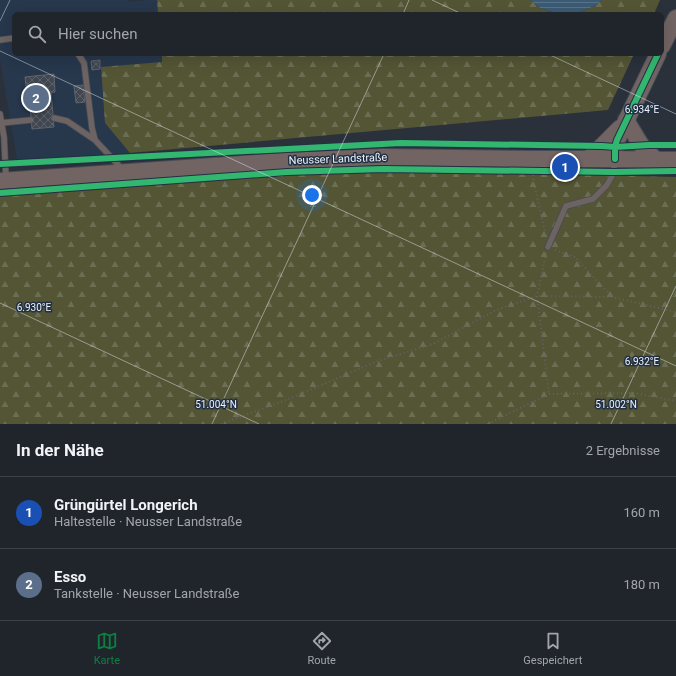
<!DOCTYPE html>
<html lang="de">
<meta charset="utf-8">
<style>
body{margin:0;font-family:Roboto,sans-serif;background:#282d34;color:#f1f3f6}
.you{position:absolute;left:312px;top:195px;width:14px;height:14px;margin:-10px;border:3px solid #fff;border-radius:50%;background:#1a73e8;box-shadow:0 0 0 6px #1a73e833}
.badge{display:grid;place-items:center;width:26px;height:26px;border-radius:50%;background:#0b8043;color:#fff;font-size:13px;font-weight:700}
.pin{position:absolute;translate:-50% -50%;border:2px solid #fff;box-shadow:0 1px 4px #0006}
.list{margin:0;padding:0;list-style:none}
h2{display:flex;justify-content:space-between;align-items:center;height:52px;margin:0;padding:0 16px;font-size:17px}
h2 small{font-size:13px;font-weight:400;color:#a2a5a9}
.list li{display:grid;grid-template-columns:26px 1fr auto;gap:12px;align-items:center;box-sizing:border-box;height:72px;padding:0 16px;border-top:1px solid #3d4248}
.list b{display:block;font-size:15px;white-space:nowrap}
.list p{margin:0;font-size:13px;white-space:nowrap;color:#a2a5a9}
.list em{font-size:13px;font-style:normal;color:#a2a5a9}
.icon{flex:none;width:22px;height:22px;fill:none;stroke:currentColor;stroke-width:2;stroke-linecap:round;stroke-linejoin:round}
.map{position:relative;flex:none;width:676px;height:424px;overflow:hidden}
.search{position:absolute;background:#20252c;box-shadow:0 4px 16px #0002;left:12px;right:12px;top:12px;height:44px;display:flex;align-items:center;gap:10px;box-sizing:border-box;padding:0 14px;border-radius:6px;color:#a2a5a9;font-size:15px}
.sheet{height:196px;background:#20252c}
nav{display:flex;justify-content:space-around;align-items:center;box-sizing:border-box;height:56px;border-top:1px solid #3d4248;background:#20252c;font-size:11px;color:#a2a5a9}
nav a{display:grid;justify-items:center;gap:2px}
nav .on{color:#0b8043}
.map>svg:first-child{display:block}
.built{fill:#27374c}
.forest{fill:url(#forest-firs)}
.water{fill:url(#water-rules)}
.building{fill:url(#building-cross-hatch);stroke:#5d636b}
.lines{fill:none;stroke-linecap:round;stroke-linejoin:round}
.lane-casing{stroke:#474d55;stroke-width:7}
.secondary-casing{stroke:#474d55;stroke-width:18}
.path{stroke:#666264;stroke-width:2;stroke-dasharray:1 3;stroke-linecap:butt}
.lane{stroke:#6c6362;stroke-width:5.5}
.secondary{stroke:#716463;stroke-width:16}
.cycleway-casing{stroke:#233042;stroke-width:8}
.cycleway{stroke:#33b770;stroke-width:6}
.ticks{fill:none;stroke:#eaf3ff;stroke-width:1;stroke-opacity:0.45}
.labels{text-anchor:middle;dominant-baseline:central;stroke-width:3;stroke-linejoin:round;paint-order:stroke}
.street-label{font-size:11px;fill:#eaf3ff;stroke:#233042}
.ticks-label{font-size:10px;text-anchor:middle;fill:#eaf3ff;stroke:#233042;stroke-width:3;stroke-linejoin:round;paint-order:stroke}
</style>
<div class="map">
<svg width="676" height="424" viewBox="0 0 676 424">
<defs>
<pattern id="forest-firs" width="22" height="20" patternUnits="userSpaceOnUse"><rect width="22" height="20" fill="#535535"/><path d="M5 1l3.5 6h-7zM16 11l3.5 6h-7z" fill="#6c6e53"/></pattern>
<pattern id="water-rules" width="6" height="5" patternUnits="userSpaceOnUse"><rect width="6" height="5" fill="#3b5a73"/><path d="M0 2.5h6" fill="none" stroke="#587288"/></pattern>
<pattern id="building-cross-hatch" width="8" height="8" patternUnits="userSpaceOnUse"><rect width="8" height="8" fill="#414750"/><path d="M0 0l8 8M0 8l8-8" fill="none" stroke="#5d626a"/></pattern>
</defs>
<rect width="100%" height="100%" fill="#2a313b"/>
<path class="built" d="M 0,0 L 128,0 L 129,2 L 146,0 L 157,0 L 158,14 L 14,14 L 14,54 L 162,54 L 162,62 L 105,123 L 130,153 L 17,160 L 0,59 Z"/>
<path class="forest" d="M 157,0 L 530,0 L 540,8 L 558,14 L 577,13 L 595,6 L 602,0 L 660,0 L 654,14 L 158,14 Z
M 162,54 L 634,54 L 608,110 L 130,153 L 105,123 L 101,67 L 162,62 Z
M 334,171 L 506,173 L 676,177 L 676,424 L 0,424 L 0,195 Z"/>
<path class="water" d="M 530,0 L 602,0 L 595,6 L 577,13 L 558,14 L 540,8 Z"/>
<path class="building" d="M 100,60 L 100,69 L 92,70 L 91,61 Z
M 54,74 L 55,92 L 27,95 L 25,77 Z
M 83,85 L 85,102 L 76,103 L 74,86 Z
M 51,92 L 54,127 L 32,129 L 29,95 Z"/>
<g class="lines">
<g class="lane-casing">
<path id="lane" d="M 0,40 L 14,38
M 78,54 L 84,63 L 92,128 L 95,140 L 122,169
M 0,114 L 4,137 L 6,179
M 54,118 L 67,121 L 95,140
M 1,123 L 31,120
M 548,247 L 566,206 L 593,199 L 607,185 L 614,172 L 614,160"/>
</g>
<g class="secondary-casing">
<path id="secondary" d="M 662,46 L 676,18
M 626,120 L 641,145 L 655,159
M 588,159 L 602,146 L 620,128
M 615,159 L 615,147 L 617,140 L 658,54
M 0,181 L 283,161 L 382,157 L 532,159 L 607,159 L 676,160"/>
</g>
<path class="path" d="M 533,171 L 534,183 L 545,233
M 555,250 L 575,257 L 612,297
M 546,253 L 537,296 L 549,394
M 221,424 L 286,400 L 378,361 L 433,344 L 496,310 L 537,296 L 612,297 L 676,312
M 488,424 L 549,394 L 634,393 L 676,401"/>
<use href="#lane" class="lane"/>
<use href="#secondary" class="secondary"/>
<g class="cycleway-casing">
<path id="cycleway" d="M 615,159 L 615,147 L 617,140 L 658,54
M 0,164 L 401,143 L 602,146 L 615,147 L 649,145 L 676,145
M 0,193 L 287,172 L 383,169 L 614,172 L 676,171"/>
</g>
<use href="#cycleway" class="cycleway"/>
</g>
<path class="ticks" d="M 432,0 L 462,14M 403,14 L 409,0M 0,21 L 10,0M 0,51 L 676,366M 548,54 L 676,114M 0,303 L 259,424M 212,424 L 384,54M 611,424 L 676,286"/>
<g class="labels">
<g class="street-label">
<text transform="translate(338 159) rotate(-2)">Neusser Landstraße</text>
</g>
</g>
<g class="ticks-label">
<text x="642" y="113">6.934°E</text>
<text x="34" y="311">6.930°E</text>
<text x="642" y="365">6.932°E</text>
<text x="216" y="408">51.004°N</text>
<text x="616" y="408">51.002°N</text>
</g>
</svg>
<div class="you"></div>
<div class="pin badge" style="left:565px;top:167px;background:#1a4fb4">1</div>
<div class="pin badge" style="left:36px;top:98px;background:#5c6f8a">2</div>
<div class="search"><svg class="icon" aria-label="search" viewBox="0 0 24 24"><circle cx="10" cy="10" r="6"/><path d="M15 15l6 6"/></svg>Hier suchen</div>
</div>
<section class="sheet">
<h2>In der Nähe<small>2 Ergebnisse</small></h2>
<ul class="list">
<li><span class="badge" style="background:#1a4fb4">1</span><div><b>Grüngürtel Longerich</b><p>Haltestelle · Neusser Landstraße</p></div><em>160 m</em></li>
<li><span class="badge" style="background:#5c6f8a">2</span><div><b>Esso</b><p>Tankstelle · Neusser Landstraße</p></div><em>180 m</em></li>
</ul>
</section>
<nav>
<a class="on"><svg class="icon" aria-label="map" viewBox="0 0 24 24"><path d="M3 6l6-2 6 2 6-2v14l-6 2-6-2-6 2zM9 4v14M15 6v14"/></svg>Karte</a>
<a><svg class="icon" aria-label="directions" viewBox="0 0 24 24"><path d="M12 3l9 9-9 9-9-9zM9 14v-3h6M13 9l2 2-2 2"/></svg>Route</a>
<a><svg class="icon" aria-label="saved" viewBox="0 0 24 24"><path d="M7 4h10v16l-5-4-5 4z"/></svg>Gespeichert</a>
</nav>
